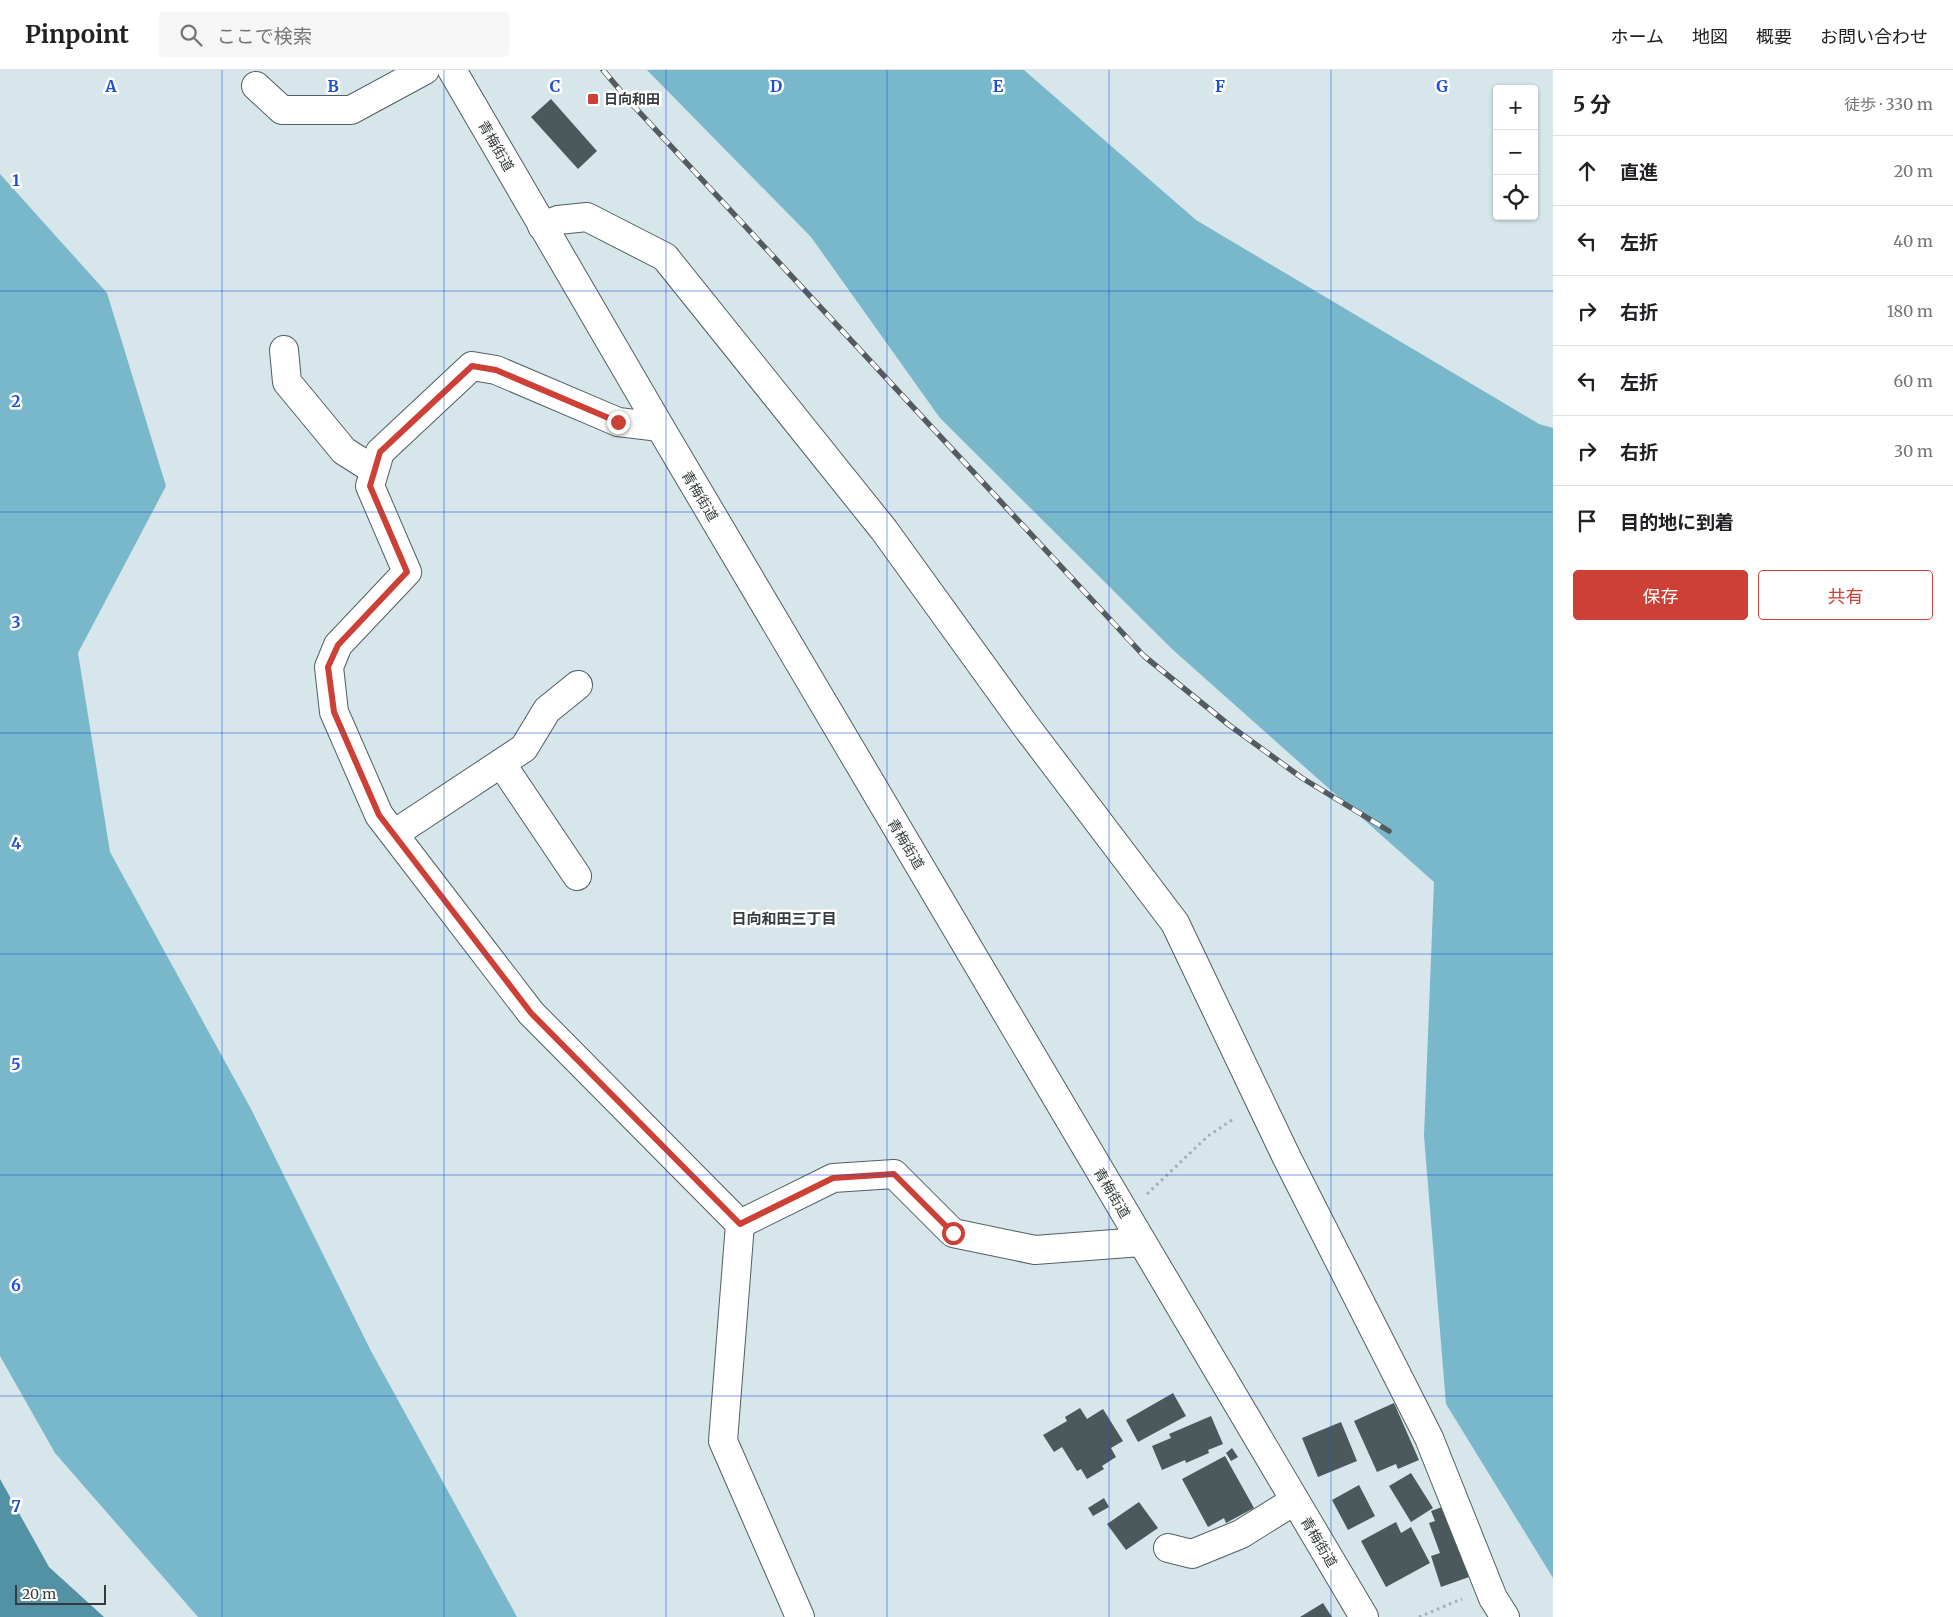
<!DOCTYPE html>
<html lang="ja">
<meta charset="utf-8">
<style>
body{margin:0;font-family:Merriweather,"Noto Sans JP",serif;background:#f6f6f6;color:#202124}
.controls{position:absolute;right:15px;top:15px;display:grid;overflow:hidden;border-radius:5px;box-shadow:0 1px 4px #0004}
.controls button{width:45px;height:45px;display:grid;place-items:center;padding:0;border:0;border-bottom:1px solid #e0e0e0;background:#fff;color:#202124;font:25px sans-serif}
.scale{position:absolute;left:15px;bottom:12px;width:91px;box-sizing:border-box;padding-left:5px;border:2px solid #353b3d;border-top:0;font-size:14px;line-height:18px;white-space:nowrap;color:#353b3d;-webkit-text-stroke:4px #fff;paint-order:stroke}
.stop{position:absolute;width:15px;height:15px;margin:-11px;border:4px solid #cd4036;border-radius:50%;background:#fff}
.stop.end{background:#cd4036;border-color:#fff;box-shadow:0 1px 5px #0008}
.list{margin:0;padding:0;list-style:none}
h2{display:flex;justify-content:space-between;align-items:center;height:65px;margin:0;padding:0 20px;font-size:21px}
h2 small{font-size:16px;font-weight:400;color:#757577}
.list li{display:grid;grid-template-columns:32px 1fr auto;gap:15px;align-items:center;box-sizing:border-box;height:70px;padding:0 20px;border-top:1px solid #e0e0e0}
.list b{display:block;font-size:19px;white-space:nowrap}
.list em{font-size:16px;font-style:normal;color:#757577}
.actions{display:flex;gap:10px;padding:15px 20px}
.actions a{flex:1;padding:11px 0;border:1px solid #cd4036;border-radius:5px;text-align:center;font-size:18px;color:#cd4036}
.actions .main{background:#cd4036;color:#fff}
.icon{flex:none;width:28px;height:28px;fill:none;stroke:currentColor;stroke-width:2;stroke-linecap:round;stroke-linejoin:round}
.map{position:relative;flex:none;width:1553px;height:1547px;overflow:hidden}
header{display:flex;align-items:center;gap:30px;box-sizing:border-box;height:70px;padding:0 25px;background:#fff;border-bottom:1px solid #e0e0e0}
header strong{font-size:24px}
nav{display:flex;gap:28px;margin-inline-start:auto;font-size:18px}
.search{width:350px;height:45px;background:#f6f6f6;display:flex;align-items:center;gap:12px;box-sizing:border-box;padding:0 18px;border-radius:5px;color:#757577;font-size:19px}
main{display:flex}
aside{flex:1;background:#fff}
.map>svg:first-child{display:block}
.forest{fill:#79b8cb}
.water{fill:#5392a5}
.building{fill:#4b595d}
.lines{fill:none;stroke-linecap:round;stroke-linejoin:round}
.minor-casing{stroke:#515f63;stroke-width:30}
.highway-casing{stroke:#515f63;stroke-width:30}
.path{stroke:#a1aeb2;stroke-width:3;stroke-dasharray:2.5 4;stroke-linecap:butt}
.minor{stroke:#fff;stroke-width:28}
.highway{stroke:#fff;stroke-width:28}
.rail-casing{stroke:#535b5e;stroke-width:5.5}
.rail{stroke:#fff;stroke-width:4;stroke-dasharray:11;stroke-linecap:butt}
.route{stroke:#cd4036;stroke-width:6}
.grid{fill:none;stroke:#1d4ed8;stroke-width:1;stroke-opacity:0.55}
.poi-dot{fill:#cd4036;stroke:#fff;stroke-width:2}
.labels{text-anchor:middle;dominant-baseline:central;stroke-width:5;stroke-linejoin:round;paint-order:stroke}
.poi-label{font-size:14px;font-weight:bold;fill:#353b3d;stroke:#fff;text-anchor:start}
.street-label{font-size:14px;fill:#353b3d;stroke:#fff}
.neighbourhood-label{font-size:15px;font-weight:bold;fill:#353b3d;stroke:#fff}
.grid-label{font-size:16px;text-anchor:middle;font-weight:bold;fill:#1d4ed8;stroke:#fff;stroke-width:5;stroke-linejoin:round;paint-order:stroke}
</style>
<header>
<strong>Pinpoint</strong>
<div class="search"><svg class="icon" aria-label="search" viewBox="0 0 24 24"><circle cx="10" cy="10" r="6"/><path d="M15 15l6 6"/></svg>ここで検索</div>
<nav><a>ホーム</a><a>地図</a><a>概要</a><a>お問い合わせ</a></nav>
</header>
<main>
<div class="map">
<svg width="1553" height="1547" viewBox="0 0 1553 1547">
<rect width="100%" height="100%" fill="#d6e6eb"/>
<path class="forest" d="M 647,0 L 1024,0 L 1196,150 L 1539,354 L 1553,358 L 1553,1508 L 1446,1334 L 1424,1066 L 1434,812 L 1172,579 L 940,348 L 811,167 Z
M 0,104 L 107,223 L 166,416 L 78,583 L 110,782 L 251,1039 L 371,1281 L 517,1547 L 198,1547 L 55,1383 L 0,1286 Z"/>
<path class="water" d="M 0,1409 L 49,1497 L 104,1547 L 0,1547 Z"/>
<path class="building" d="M 551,29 L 597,81 L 578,99 L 531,47 Z
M 1173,1323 L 1186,1346 L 1138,1372 L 1126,1350 Z
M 1394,1333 L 1419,1390 L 1398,1399 L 1396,1394 L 1377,1402 L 1354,1351 Z
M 1080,1338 L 1087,1349 L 1103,1339 L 1123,1371 L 1111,1378 L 1116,1387 L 1102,1396 L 1104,1399 L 1087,1409 L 1081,1399 L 1077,1401 L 1062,1377 L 1054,1382 L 1043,1365 L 1067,1351 L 1065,1347 Z
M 1211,1346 L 1223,1374 L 1208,1380 L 1209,1383 L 1186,1393 L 1185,1390 L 1162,1400 L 1152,1376 L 1171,1368 L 1169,1364 Z
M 1341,1352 L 1357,1391 L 1318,1407 L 1302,1368 Z
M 1232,1378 L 1238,1387 L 1231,1391 L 1226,1383 Z
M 1225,1386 L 1254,1438 L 1226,1453 L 1224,1448 L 1208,1457 L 1182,1409 Z
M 1411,1403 L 1433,1438 L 1411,1452 L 1389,1416 Z
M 1359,1415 L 1375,1446 L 1348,1460 L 1332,1430 Z
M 1104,1428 L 1109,1437 L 1093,1446 L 1088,1438 Z
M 1139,1432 L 1158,1458 L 1126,1480 L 1107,1454 Z
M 1445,1436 L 1469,1507 L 1441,1517 L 1431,1486 L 1440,1483 L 1429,1453 L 1435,1451 L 1431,1441 Z
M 1396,1452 L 1401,1463 L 1411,1457 L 1430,1493 L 1386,1517 L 1361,1471 Z
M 1323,1533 L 1332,1547 L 1300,1547 Z"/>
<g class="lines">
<g class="minor-casing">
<path id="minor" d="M 256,16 L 282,40 L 351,40 L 425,0
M 542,156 L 558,150 L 587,147 L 665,187 L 884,460 L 1025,655 L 1175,853 L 1287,1088 L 1429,1368 L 1493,1528 L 1505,1547
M 284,280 L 287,312 L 344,381 L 374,400
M 660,357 L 618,352 L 496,300 L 472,296 L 380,382 L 370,416 L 407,502 L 338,575 L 329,597 L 334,642 L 379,745 L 531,943 L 740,1154
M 501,693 L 577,806
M 394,764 L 524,678 L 547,640 L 578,615
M 1168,1478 L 1192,1484 L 1241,1464 L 1294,1431
M 800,1547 L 723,1371 L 740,1154 L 833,1108 L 894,1104 L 953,1163 L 1035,1180 L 1141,1172"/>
</g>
<g class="highway-casing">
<path id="highway" d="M 452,0 L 660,357 L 1364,1547"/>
</g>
<path class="path" d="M 1147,1124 L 1208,1066 L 1235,1048
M 1419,1547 L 1462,1529"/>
<use href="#minor" class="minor"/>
<use href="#highway" class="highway"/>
<g class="rail-casing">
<path id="rail" d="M 603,0 L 630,32 L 1144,586 L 1229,655 L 1302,708 L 1389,761"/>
</g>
<use href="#rail" class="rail"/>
</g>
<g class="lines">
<path class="route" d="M 618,352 L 496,300 L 472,296 L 380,382 L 370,416 L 407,502 L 338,575 L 328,597 L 334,642 L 379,745 L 531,943 L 740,1154 L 833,1108 L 894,1104 L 953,1163"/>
</g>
<path class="grid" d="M 222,0 L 222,1547M 444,0 L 444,1547M 666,0 L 666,1547M 887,0 L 887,1547M 1109,0 L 1109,1547M 1331,0 L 1331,1547M 0,221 L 1553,221M 0,442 L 1553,442M 0,663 L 1553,663M 0,884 L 1553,884M 0,1105 L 1553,1105M 0,1326 L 1553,1326"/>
<rect class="poi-dot" x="587" y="23" width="12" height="12" rx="2.5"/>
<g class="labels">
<g class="poi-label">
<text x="604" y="29">日向和田</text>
</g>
<g class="street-label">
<text transform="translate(496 76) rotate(60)">青梅街道</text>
<text transform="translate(700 426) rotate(59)">青梅街道</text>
<text transform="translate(906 774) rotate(59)">青梅街道</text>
<text transform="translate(1112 1123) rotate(59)">青梅街道</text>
<text transform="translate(1319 1472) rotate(59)">青梅街道</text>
</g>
<g class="neighbourhood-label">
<text x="784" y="848">日向和田三丁目</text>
</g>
</g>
<g class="grid-label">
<text x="111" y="22">A</text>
<text x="333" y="22">B</text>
<text x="555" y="22">C</text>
<text x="776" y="22">D</text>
<text x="998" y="22">E</text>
<text x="1220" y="22">F</text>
<text x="1442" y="22">G</text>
<text x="16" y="116">1</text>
<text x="16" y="337">2</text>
<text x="16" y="558">3</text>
<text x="16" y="779">4</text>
<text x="16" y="1000">5</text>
<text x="16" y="1221">6</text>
<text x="16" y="1442">7</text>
</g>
</svg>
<div class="controls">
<button>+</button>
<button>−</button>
<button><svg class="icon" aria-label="locate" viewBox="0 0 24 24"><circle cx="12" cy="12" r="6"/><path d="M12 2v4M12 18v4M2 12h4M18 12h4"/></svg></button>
</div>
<div class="scale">20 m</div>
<div class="stop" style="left:953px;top:1163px"></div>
<div class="stop end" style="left:618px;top:352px"></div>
</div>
<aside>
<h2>5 分<small>徒歩 · 330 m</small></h2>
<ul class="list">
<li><svg class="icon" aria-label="ahead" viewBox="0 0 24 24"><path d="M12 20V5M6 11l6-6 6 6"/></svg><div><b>直進</b></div><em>20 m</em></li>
<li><svg class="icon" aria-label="left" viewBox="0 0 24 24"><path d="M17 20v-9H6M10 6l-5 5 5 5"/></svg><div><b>左折</b></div><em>40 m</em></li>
<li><svg class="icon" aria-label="right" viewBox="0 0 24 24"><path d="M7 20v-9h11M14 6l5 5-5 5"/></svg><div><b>右折</b></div><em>180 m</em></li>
<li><svg class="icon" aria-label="left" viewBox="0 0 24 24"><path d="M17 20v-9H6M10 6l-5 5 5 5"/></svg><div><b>左折</b></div><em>60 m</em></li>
<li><svg class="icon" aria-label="right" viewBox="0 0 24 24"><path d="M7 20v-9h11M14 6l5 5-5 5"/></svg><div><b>右折</b></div><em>30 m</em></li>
<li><svg class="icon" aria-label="arrive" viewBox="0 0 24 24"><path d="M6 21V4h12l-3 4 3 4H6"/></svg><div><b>目的地に到着</b></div></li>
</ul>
<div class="actions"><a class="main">保存</a><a>共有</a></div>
</aside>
</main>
